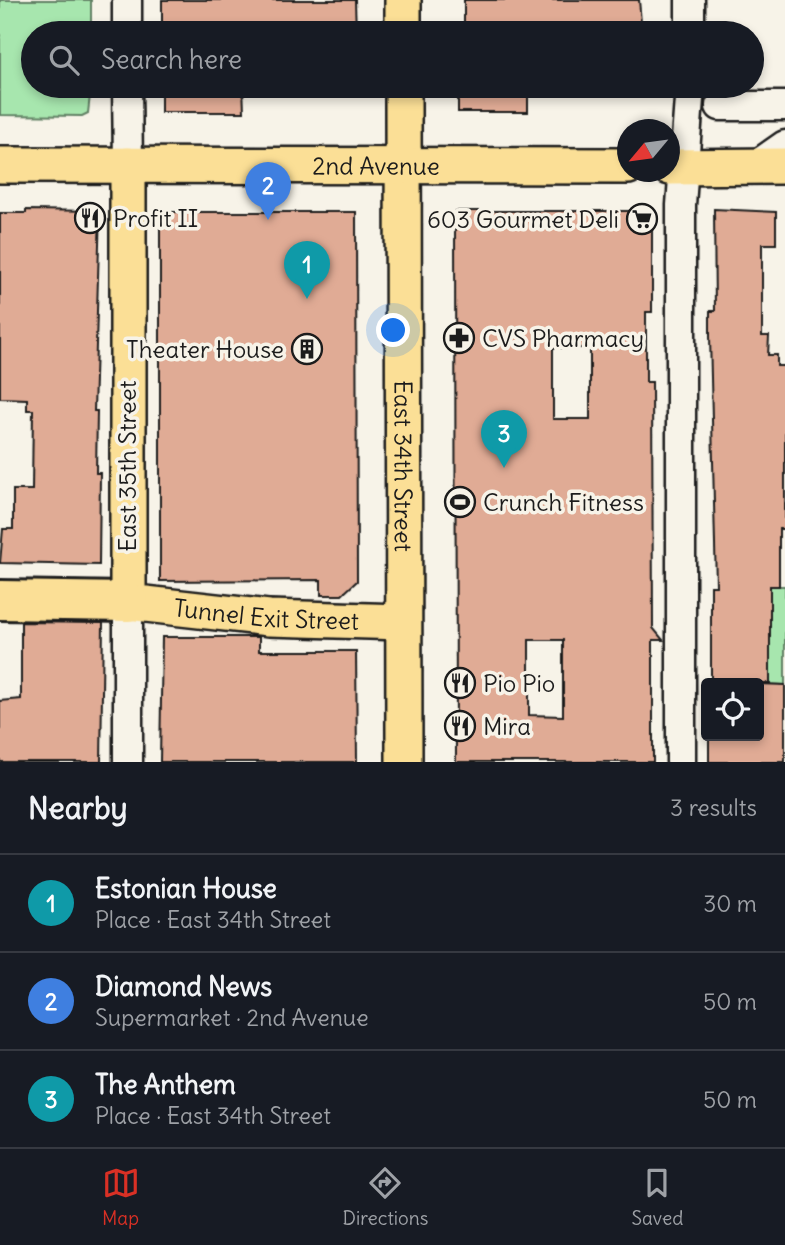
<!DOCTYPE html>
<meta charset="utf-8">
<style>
body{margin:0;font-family:Delius,sans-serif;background:#242831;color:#f1f3f6}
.controls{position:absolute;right:21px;bottom:21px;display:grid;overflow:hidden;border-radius:7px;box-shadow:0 4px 10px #0003}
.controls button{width:63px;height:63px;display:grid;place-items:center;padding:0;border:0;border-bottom:2px solid #363941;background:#171b24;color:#f1f3f6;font:35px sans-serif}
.compass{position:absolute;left:617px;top:119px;width:63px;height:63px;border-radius:50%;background:#171b24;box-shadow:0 4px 10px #0003;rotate:241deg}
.you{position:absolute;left:394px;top:331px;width:24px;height:24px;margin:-18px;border:5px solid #fff;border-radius:50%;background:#1a73e8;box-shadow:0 0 0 10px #1a73e833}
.badge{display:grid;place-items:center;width:46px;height:46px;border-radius:50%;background:#d93025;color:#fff;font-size:23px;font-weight:700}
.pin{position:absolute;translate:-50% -58px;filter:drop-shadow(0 2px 4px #0008)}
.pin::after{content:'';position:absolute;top:37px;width:24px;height:21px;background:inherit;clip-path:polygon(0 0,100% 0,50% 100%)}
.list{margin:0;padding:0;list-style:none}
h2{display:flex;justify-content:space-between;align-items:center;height:91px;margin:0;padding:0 28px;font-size:30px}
h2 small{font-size:23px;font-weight:400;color:#9ea1a6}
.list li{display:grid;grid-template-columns:46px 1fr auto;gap:21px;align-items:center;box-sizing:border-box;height:98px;padding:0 28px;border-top:2px solid #363941}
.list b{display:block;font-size:26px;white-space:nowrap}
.list p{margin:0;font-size:23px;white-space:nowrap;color:#9ea1a6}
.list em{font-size:23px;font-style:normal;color:#9ea1a6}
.icon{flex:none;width:38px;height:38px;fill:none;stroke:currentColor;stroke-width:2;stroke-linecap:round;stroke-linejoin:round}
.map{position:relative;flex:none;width:785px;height:762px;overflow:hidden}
.search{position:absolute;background:#171b24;box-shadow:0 4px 10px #0003;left:21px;right:21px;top:21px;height:77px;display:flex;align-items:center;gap:18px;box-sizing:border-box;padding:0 24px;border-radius:38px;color:#9ea1a6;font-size:26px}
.sheet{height:385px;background:#171b24}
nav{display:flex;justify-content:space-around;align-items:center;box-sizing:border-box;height:98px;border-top:2px solid #363941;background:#171b24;font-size:19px;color:#9ea1a6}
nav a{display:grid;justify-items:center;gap:4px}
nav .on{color:#d93025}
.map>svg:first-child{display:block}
.green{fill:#a7e6ae;stroke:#628165;stroke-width:2}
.building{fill:#e0ab95;stroke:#1c1c1c;stroke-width:2;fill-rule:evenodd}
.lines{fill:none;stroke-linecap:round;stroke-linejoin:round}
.minor-casing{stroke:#1c1c1c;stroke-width:33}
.major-casing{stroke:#1c1c1c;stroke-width:40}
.highway-casing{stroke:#1c1c1c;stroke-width:44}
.minor{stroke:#f7f3e8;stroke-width:28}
.major{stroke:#fbdf96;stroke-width:35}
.highway{stroke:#fbdf96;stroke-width:38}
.labels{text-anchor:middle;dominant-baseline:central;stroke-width:7;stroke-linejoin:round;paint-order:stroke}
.street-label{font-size:24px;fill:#1c1c1c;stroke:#f7f3e8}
.poi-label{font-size:24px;fill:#1c1c1c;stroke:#f7f3e8;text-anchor:start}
</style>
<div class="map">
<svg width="785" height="762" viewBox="0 0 785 762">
<rect width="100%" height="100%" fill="#f7f3e8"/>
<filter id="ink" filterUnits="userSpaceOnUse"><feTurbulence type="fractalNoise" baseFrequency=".0143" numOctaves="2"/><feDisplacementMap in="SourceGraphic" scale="14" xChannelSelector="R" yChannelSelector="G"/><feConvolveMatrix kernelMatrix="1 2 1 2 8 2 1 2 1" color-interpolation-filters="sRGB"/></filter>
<g filter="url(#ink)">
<path class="green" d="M 0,0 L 91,0 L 91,33 L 33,33 L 33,86 L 91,86 L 88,113 L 82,116 L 0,115 Z
M 770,586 L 785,586 L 785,685 L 770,684 Z"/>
<path class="building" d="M 162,0 L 355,0 L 356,33 L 162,33 Z
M 464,0 L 639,0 L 642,33 L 464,33 Z
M 161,86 L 243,86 L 244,112 L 161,112 Z
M 458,86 L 528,86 L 528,112 L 458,112 Z
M 714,209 L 776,212 L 776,244 L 762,244 L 762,336 L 769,336 L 768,355 L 777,355 L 777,366 L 785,366 L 785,529 L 779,529 L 779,586 L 770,586 L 770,683 L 711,683 L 711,586 L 716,586 L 710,336 L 710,311 L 715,311 Z
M 26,210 L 100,211 L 94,411 L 97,411 L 96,473 L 100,473 L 99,565 L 0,563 L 3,529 L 13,529 L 13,490 L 32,490 L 33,410 L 27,410 L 27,399 L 0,398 L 0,213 L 26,213 Z
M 455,211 L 652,211 L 652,312 L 646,312 L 646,382 L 652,382 L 653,628 L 663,640 L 653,640 L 653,762 L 456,762 ZM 553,348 L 590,348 L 590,419 L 553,419 ZM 529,640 L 563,640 L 563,716 L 529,715 Z
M 160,212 L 356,212 L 357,581 L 342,595 L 321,595 L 321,580 L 160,581 Z
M 21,622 L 103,623 L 101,762 L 0,762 L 0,701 L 21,699 Z
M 162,637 L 259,637 L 259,651 L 356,651 L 357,762 L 160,762 Z
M 759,684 L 785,685 L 785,762 L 709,762 L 709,736 L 759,736 Z"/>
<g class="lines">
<g class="minor-casing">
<path id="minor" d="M 127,33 L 127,0
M 690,33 L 690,0
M 127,86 L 128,165
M 720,106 L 785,106
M 755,166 L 785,145
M 128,762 L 128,602
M 681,762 L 681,205 L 690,86"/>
</g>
<g class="major-casing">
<g id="major">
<path d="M 403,33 L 403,0"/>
<path id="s1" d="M 403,86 L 404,762"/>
<path id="s2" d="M 0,165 L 628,166"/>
<path id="s3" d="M 128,165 L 128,602 L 269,618 L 403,622"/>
<path d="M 670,167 L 785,166"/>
</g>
</g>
<g class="highway-casing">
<path id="highway" d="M 0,600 L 128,602"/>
</g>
<use href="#minor" class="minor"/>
<use href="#major" class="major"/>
<use href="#highway" class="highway"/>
</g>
</g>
<defs>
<g id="restaurant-ring" transform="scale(1.575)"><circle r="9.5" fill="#f7f3e8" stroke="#1c1c1c" stroke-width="1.5"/><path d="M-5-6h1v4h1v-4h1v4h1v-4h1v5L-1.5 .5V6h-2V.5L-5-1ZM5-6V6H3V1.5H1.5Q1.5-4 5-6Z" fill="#1c1c1c"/></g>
<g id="supermarket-ring" transform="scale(1.575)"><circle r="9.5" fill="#f7f3e8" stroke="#1c1c1c" stroke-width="1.5"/><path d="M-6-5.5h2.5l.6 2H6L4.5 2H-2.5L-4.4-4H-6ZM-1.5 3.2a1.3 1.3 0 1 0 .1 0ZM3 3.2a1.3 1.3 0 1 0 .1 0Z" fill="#1c1c1c"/></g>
<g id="pharmacy-ring" transform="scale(1.575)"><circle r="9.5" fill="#f7f3e8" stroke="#1c1c1c" stroke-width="1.5"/><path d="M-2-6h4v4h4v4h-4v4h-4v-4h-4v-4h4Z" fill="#1c1c1c"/></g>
<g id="building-ring" transform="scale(1.575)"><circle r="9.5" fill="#f7f3e8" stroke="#1c1c1c" stroke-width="1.5"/><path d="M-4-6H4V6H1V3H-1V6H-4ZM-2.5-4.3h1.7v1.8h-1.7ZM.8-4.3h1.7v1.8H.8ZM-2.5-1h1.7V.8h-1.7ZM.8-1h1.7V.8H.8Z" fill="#1c1c1c"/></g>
<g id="stadium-ring" transform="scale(1.575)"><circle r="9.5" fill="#f7f3e8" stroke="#1c1c1c" stroke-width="1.5"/><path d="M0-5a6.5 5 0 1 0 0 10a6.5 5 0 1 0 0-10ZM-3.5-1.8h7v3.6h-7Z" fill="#1c1c1c"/></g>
</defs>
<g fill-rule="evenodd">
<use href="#restaurant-ring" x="90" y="218"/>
<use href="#supermarket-ring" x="642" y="219"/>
<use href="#pharmacy-ring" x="459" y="338"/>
<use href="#building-ring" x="307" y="349"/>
<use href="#stadium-ring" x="460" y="502"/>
<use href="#restaurant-ring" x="460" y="683"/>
<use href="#restaurant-ring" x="460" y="726"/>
</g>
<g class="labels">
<g class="street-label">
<text stroke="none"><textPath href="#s2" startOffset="376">2nd Avenue</textPath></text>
<text transform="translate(127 466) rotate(-90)">East 35th Street</text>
<text stroke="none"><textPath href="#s1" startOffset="380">East 34th Street</textPath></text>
<text stroke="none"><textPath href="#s3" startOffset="576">Tunnel Exit Street</textPath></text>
</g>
<g class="poi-label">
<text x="113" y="218">Profit II</text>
<text x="619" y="219" text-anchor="end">603 Gourmet Deli</text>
<text x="482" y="338">CVS Pharmacy</text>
<text x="284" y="349" text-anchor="end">Theater House</text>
<text x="483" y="502">Crunch Fitness</text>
<text x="483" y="683">Pio Pio</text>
<text x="483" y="726">Mira</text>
</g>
</g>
</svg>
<div class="controls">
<button><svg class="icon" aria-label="locate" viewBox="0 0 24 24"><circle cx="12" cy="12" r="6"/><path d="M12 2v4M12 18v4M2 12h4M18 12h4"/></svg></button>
</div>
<svg class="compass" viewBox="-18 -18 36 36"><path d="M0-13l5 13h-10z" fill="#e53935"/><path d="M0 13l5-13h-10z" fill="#9ea1a6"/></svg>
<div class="you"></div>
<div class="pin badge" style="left:307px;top:299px;background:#0f9aa8">1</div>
<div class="pin badge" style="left:268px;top:220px;background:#3f7fe0">2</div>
<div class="pin badge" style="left:504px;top:468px;background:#0f9aa8">3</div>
<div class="search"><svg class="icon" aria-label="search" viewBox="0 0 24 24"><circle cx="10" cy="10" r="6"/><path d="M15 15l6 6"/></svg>Search here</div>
</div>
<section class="sheet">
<h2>Nearby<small>3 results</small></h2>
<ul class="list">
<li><span class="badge" style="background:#0f9aa8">1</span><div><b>Estonian House</b><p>Place · East 34th Street</p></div><em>30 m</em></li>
<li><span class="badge" style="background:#3f7fe0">2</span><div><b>Diamond News</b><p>Supermarket · 2nd Avenue</p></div><em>50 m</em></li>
<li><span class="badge" style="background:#0f9aa8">3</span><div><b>The Anthem</b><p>Place · East 34th Street</p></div><em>50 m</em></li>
</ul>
</section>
<nav>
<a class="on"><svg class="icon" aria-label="map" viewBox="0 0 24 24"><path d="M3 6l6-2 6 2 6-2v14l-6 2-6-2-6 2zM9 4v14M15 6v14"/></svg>Map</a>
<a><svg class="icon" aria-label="directions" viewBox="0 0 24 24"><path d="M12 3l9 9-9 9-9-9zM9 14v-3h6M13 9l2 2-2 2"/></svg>Directions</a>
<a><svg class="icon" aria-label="saved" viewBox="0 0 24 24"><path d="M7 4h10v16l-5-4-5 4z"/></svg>Saved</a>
</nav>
